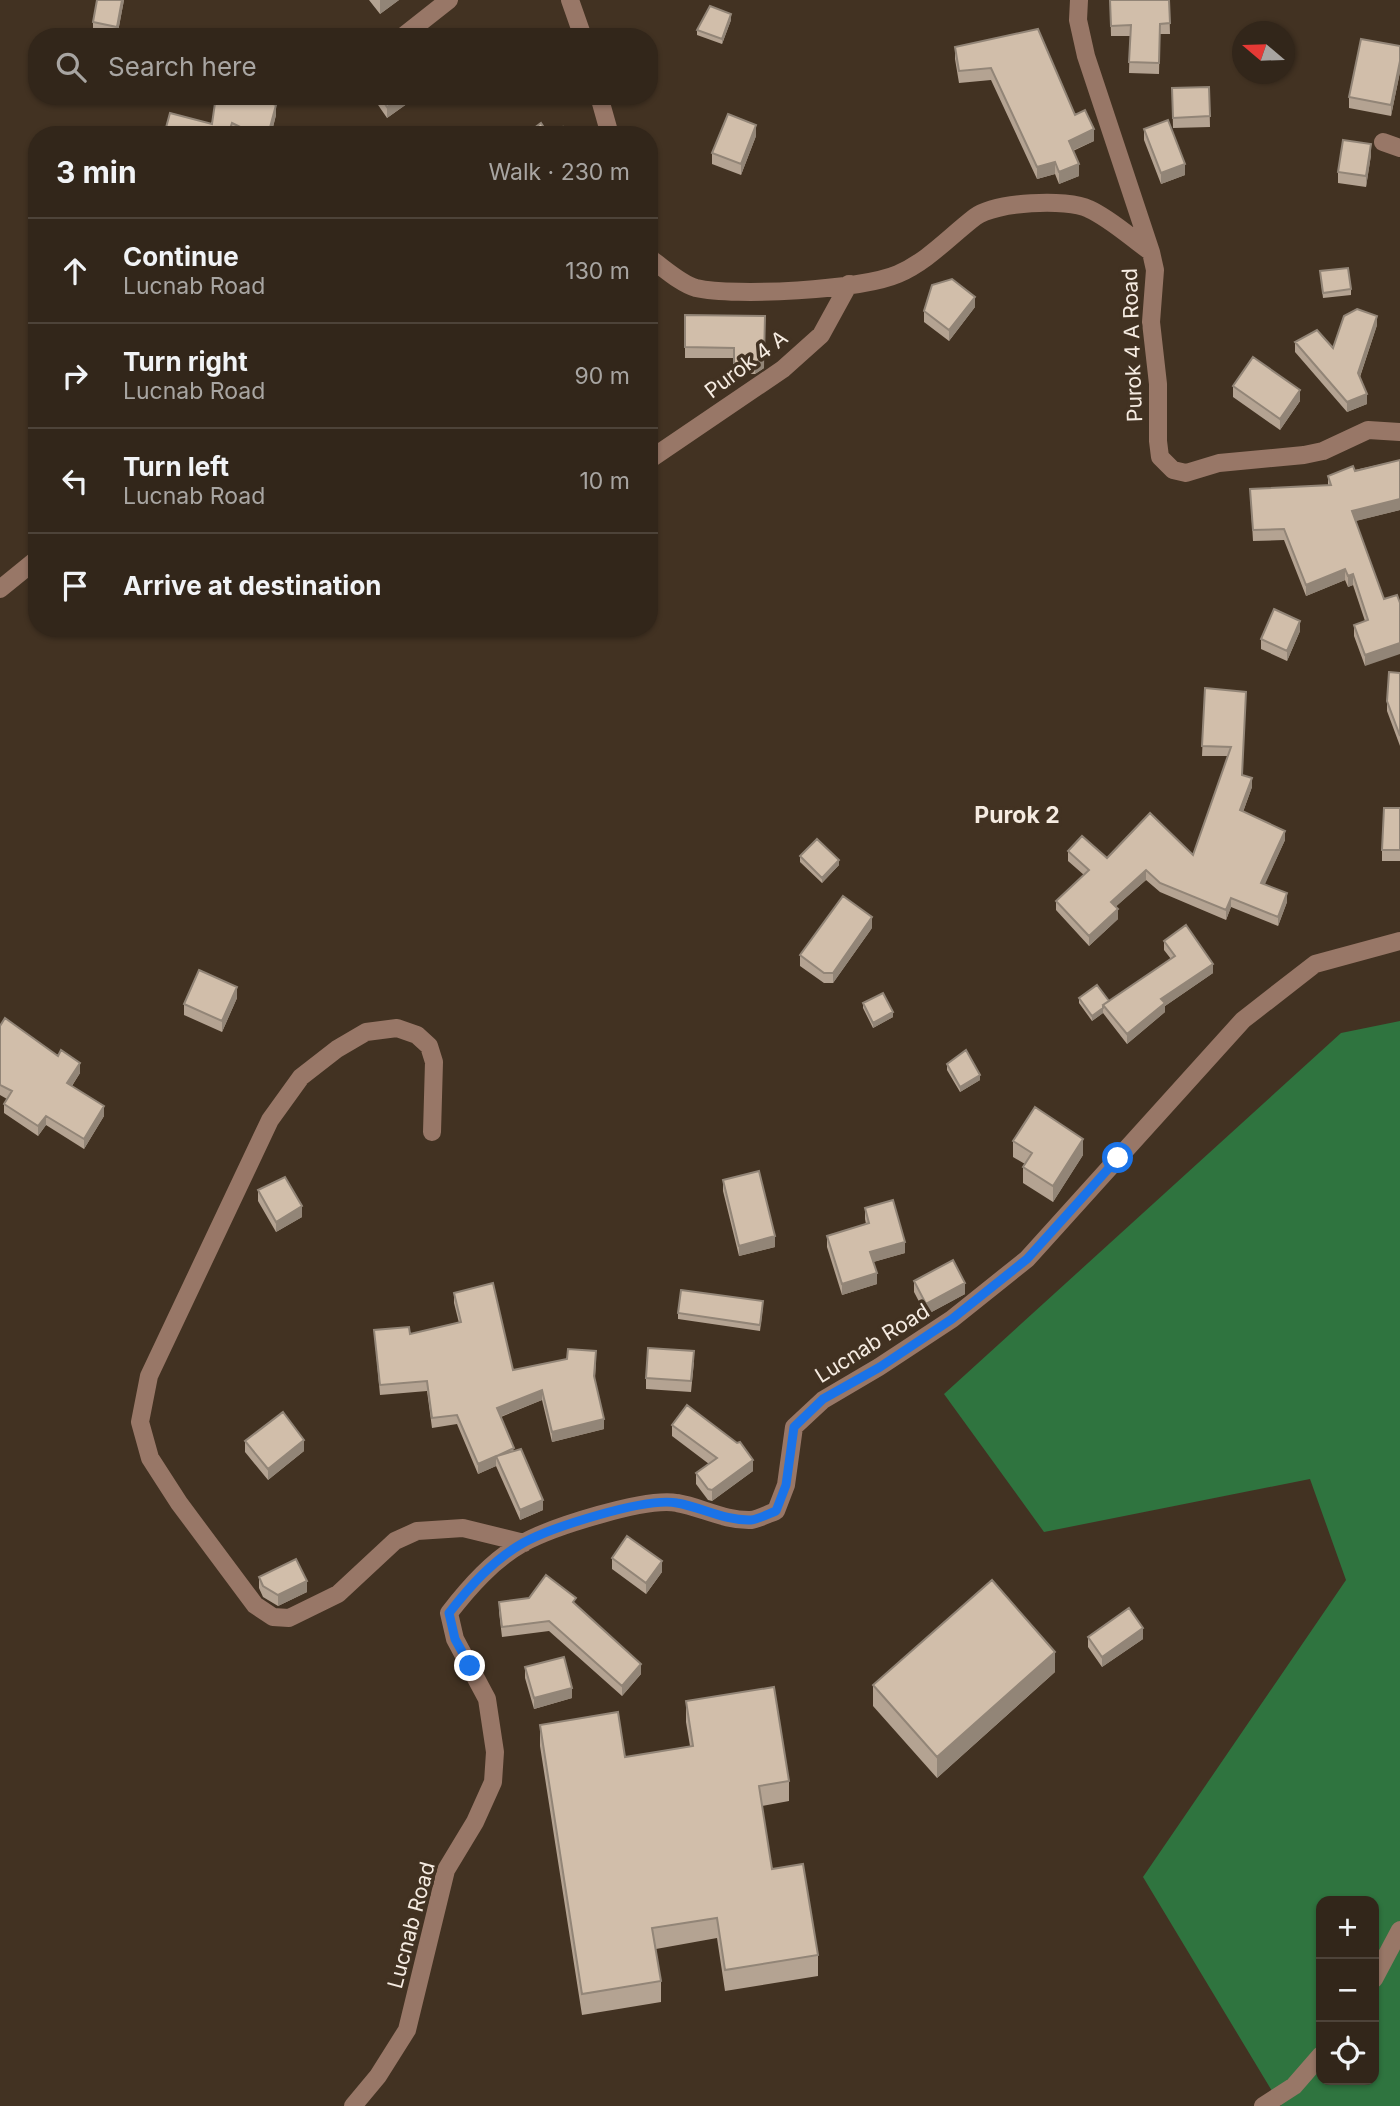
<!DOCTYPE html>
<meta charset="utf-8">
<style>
body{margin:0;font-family:Inter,sans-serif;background:#3a2e23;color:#f1f3f6}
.controls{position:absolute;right:21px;bottom:21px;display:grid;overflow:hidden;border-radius:14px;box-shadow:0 2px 5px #0004}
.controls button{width:63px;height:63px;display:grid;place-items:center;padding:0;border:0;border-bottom:2px solid #4d4339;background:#32261a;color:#f1f3f6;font:35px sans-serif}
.compass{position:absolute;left:1232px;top:21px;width:63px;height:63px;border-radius:50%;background:#32261a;box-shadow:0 2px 5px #0004;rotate:289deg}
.stop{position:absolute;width:21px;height:21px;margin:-16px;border:5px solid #1a73e8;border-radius:50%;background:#fff}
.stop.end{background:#1a73e8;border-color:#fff;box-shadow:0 2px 7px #0008}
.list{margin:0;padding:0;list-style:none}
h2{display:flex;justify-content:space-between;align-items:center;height:91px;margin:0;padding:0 28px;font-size:30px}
h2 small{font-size:23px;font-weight:400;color:#a8a5a2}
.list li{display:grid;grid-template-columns:46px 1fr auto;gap:21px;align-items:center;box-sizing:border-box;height:105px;padding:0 28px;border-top:2px solid #4d4339}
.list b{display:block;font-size:26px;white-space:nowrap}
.list p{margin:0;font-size:23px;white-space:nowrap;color:#a8a5a2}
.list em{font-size:23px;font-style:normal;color:#a8a5a2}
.icon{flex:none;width:38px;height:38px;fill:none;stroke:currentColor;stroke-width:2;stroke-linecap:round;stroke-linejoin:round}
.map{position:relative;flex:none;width:1400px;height:2106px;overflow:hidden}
.search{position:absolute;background:#32261a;box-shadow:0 2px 5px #0004;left:28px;top:28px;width:630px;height:77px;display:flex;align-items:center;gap:18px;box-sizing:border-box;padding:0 24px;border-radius:28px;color:#a8a5a2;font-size:26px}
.panel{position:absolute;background:#32261a;box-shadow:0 2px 5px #0004;left:28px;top:126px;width:630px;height:511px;border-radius:28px}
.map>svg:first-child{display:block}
.forest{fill:#2f743f;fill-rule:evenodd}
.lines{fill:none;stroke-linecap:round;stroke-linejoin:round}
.minor{stroke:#987767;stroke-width:18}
.wall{fill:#b4a392}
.shaded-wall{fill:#928577}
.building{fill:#d1beaa;stroke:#928577;stroke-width:2}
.route{stroke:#1a73e8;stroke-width:9}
.labels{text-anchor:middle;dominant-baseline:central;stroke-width:7;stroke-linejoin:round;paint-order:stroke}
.street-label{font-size:21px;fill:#f5ebe1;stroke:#423222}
.neighbourhood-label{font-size:23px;font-weight:bold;fill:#f5ebe1;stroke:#423222}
</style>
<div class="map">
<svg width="1400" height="2106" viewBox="0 0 1400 2106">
<rect width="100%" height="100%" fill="#423222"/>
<path class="forest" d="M 1400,1021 L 1400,2106 L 1281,2106 L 1143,1877 L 1346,1580 L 1310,1479 L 1044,1532 L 944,1394 L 1341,1033 ZM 1321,1901 L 1374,1901 L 1374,2080 L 1321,2080 Z"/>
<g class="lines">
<path class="minor" d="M 570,0 L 583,37
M 1079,0 L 1078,20 L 1086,56 L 1151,252
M 402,37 L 449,0
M 599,96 L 610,135
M 1383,142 L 1400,148
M 649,254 L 651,259 C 664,268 681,284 696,288 C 735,297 861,290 898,274 C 928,261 949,237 975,217 C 995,202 1067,198 1089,209 C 1111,219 1131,238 1151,252 L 1155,270 L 1151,322 L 1158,384 L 1158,441 L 1160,457 L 1173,470 L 1186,473 L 1219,463 L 1304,455 L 1323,451 L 1368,430 L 1400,432
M 649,460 L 783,369 L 821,335 L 849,284
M 0,589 L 37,559
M 432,1132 L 434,1062 L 429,1046 L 417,1035 L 397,1028 L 366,1032 L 337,1049 L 301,1077 L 270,1120 L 149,1376 L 140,1422 L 150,1458 L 179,1503 L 255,1605 L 273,1617 L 289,1618 L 338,1594 L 395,1541 L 417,1531 L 463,1528 L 524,1543
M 1374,1979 L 1400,1930
M 353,2106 L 378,2076 L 407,2030 L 446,1870 L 475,1822 L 493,1782 L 495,1752 L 487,1699 L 455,1639 L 449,1613 C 470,1586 493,1560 523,1543 C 552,1527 646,1497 677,1503 C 701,1507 725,1521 751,1520 C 758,1519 768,1514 776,1511 L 786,1485 L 794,1427 L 823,1400 L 879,1367 L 952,1319 L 1027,1259 L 1243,1020 L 1315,964 L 1400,941
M 1263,2106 L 1294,2086 L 1321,2055"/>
</g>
<path class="wall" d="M 97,0 L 124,0 L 117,37 L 93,33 L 93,22 Z
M 369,0 L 399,0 L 380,14 Z
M 1110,0 L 1169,0 L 1170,34 L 1160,34 L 1159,74 L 1129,73 L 1130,36 L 1111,36 Z
M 731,20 L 722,44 L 697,35 L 697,30 Z
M 1400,46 L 1400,72 L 1391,116 L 1349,108 L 1349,97 Z
M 955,47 L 1075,115 L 1094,141 L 1073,151 L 1079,176 L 1059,184 L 1055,174 L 1037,179 L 991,80 L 959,83 L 955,59 Z
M 1209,87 L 1210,127 L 1173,128 L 1172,88 Z
M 374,96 L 418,96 L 387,118 L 374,99 Z
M 262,100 L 276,115 L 271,135 L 232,134 L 231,135 L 164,135 L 212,124 Z
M 1144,129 L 1185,175 L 1161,184 L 1144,140 Z
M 756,136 L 741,175 L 712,164 L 712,153 Z
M 1371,155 L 1366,187 L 1338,183 L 1338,172 Z
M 1320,271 L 1351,289 L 1351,295 L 1323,298 Z
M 975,307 L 949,341 L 924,322 L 924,311 Z
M 685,315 L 764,368 L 755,374 L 734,374 L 734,358 L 685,358 Z
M 1377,325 L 1360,377 L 1367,404 L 1347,412 L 1295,352 L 1295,342 L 1333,348 Z
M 1233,386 L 1300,401 L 1280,430 L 1233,397 Z
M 1400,460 L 1400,510 L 1355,521 L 1384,599 L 1365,666 L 1354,636 L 1354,625 L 1365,621 L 1353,585 L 1348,587 L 1345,580 L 1306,596 L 1284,540 L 1253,541 L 1250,489 L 1328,485 L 1328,476 Z
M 1300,631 L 1287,661 L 1261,649 L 1261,639 Z
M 1400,673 L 1400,746 L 1387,711 L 1387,701 Z
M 1205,688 L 1242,775 L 1252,787 L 1243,812 L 1285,840 L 1264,885 L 1287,902 L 1278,926 L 1231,907 L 1226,920 L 1160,892 L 1146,880 L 1115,907 L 1118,919 L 1089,946 L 1056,910 L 1056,901 L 1084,875 L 1068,861 L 1068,851 L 1107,858 L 1193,855 L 1228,756 L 1202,756 Z
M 1400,808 L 1400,861 L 1382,861 L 1382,850 Z
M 800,856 L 839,865 L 822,883 L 800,862 Z
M 872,928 L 833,983 L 824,983 L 800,966 L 800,955 Z
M 1164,941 L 1213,973 L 1165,1006 L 1165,1012 L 1127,1044 L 1103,1013 L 1092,1021 L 1079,1003 L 1079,998 L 1109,1001 L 1171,959 L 1164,950 Z
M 237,998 L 222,1032 L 184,1015 L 184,1004 Z
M 863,1003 L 893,1017 L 873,1028 L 863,1008 Z
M 0,1026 L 80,1073 L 72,1086 L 104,1116 L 84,1149 L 46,1125 L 38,1136 L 4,1113 L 4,1104 L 7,1099 L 0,1095 Z
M 947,1064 L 980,1080 L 960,1092 L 947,1070 Z
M 1013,1141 L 1083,1155 L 1053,1202 L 1023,1183 L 1023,1167 L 1025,1164 L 1013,1157 Z
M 723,1180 L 775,1247 L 739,1256 L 723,1191 Z
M 258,1190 L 302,1217 L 276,1232 L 258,1201 Z
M 865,1208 L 905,1253 L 873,1262 L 877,1284 L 842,1295 L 827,1247 L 827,1236 L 866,1224 L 865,1219 Z
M 914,1281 L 965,1294 L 926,1315 L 914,1292 Z
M 454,1293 L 513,1370 L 596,1361 L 595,1379 L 604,1429 L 552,1442 L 542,1400 L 501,1417 L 514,1451 L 543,1510 L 520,1520 L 496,1466 L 478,1474 L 457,1424 L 432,1428 L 427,1391 L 380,1395 L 374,1330 L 410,1334 L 459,1323 L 454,1303 Z
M 763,1306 L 760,1331 L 678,1319 L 678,1313 Z
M 694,1362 L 691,1392 L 646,1389 L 646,1378 Z
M 672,1425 L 737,1443 L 753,1471 L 712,1501 L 708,1500 L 696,1484 L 696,1473 L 709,1464 L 672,1436 Z
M 245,1441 L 304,1451 L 268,1480 L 245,1452 Z
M 612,1558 L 662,1572 L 646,1594 L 612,1569 Z
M 259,1577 L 307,1592 L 278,1606 L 263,1597 L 259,1588 Z
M 499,1602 L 576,1605 L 641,1674 L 622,1696 L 549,1631 L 502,1637 L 499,1612 Z
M 1088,1637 L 1143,1639 L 1102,1667 L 1088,1647 Z
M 525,1667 L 572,1698 L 534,1709 L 525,1678 Z
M 1055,1672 L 937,1778 L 873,1706 L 873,1685 Z
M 686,1701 L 789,1781 L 789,1801 L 762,1806 L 772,1869 L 818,1955 L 818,1976 L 725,1991 L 717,1938 L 656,1949 L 661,1981 L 661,2002 L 582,2015 L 540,1746 L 540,1725 L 625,1757 L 690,1746 L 686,1722 Z"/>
<path class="shaded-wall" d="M 122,0 L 124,0 L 117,37 L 117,27 Z
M 380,0 L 399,0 L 380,14 Z
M 731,14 L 731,20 L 722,44 L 722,39 Z
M 1400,61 L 1400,72 L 1391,116 L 1391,105 Z
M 403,96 L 418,96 L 387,118 L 387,107 Z
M 276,105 L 276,115 L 271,135 L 268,135 Z
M 756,125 L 756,136 L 741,175 L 741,164 Z
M 1094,129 L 1094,141 L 1069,152 L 1069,141 Z
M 1371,144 L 1371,155 L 1366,187 L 1366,176 Z
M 1055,162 L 1055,174 L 1037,179 L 1037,167 Z
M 1079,164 L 1079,176 L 1059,184 L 1059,172 Z
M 1185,164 L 1185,175 L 1161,184 L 1161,173 Z
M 975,297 L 975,307 L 949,341 L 949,330 Z
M 765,316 L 764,368 L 755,374 L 755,363 Z
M 1377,316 L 1377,325 L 1358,382 L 1358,373 Z
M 1300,390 L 1300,401 L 1280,430 L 1280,419 Z
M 1367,394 L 1367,404 L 1347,412 L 1347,402 Z
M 1400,499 L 1400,510 L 1352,522 L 1352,511 Z
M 1345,569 L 1345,580 L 1306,596 L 1306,585 Z
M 1353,574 L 1353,585 L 1348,587 L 1348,576 Z
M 1300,621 L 1300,631 L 1287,661 L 1287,651 Z
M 1400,643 L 1400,654 L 1365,666 L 1365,655 Z
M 1252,778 L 1252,787 L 1240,820 L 1240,810 Z
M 1285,831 L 1285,840 L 1261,893 L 1261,883 Z
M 839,860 L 839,865 L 822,883 L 822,878 Z
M 1146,870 L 1146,880 L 1111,911 L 1111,902 Z
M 1287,893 L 1287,902 L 1278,926 L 1278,917 Z
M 1231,898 L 1231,907 L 1226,920 L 1226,910 Z
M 1118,909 L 1118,919 L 1089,946 L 1089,936 Z
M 872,917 L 872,928 L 833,983 L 833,973 Z
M 1213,964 L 1213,973 L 1165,1006 L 1165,1012 L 1127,1044 L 1127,1034 L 1161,999 Z
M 237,987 L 237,998 L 222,1032 L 222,1021 Z
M 1103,1008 L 1103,1013 L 1092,1021 L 1092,1016 Z
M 893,1012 L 893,1017 L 873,1028 L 873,1023 Z
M 80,1063 L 80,1073 L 67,1093 L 67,1083 Z
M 980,1075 L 980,1080 L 960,1092 L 960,1087 Z
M 104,1106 L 104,1116 L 84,1149 L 84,1139 Z
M 46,1116 L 46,1125 L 38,1136 L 38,1126 Z
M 1083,1139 L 1083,1155 L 1053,1202 L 1053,1186 Z
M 302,1206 L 302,1217 L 276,1232 L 276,1222 Z
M 775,1236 L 775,1247 L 739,1256 L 739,1246 Z
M 905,1242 L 905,1253 L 870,1263 L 870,1252 Z
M 877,1273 L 877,1284 L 842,1295 L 842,1284 Z
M 965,1283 L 965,1294 L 926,1315 L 926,1304 Z
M 542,1390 L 542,1400 L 497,1418 L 497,1408 Z
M 604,1419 L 604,1429 L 552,1442 L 552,1432 Z
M 304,1440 L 304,1451 L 268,1480 L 268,1469 Z
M 496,1456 L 496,1466 L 478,1474 L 478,1464 Z
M 753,1460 L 753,1471 L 712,1501 L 712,1490 Z
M 543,1500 L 543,1510 L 520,1520 L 520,1510 Z
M 662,1561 L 662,1572 L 646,1594 L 646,1583 Z
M 307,1581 L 307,1592 L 278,1606 L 278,1595 Z
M 1143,1628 L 1143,1639 L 1102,1667 L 1102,1657 Z
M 1055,1652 L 1055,1672 L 937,1778 L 937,1757 Z
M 641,1664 L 641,1674 L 622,1696 L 622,1686 Z
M 572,1688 L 572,1698 L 534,1709 L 534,1698 Z"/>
<path class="building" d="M 97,0 L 122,0 L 117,27 L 93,22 Z
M 1110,0 L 1169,0 L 1170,23 L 1160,24 L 1159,63 L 1129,62 L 1131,25 L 1111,26 Z
M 710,6 L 731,14 L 722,39 L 697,30 Z
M 1038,29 L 1075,115 L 1085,110 L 1094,129 L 1069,141 L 1079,164 L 1059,172 L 1055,162 L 1037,167 L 991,68 L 959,71 L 955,47 Z
M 1361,39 L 1400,46 L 1400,61 L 1391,105 L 1349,97 Z
M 1209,87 L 1210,116 L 1173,118 L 1172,88 Z
M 216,96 L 259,96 L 258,98 L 276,105 L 268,135 L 257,135 L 232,123 L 228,135 L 164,135 L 170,113 L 212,124 Z
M 380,96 L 403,96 L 387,107 Z
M 728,114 L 756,125 L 741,164 L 712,153 Z
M 1168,120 L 1185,164 L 1161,173 L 1144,129 Z
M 541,123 L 549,135 L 525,135 Z
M 563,127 L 569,135 L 552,135 Z
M 1343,140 L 1371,144 L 1366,176 L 1338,172 Z
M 1348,268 L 1351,289 L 1323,293 L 1320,271 Z
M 952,279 L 975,297 L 949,330 L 924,311 L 932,285 Z
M 1357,309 L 1377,316 L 1358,373 L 1367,394 L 1347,402 L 1295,342 L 1317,330 L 1333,348 L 1344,316 Z
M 685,315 L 765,316 L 764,357 L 755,363 L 734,363 L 734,348 L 685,347 Z
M 1253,357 L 1300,390 L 1280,419 L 1233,386 Z
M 1400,460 L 1400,499 L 1352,511 L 1384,599 L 1397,595 L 1400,603 L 1400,643 L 1365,655 L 1354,625 L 1368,620 L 1353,574 L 1348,576 L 1345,569 L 1306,585 L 1284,529 L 1253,530 L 1250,489 L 1331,485 L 1328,476 L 1353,466 L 1355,471 Z
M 1274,609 L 1300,621 L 1287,651 L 1261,639 Z
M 1389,672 L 1400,673 L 1400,736 L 1387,701 Z
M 1205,688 L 1246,692 L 1242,775 L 1252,778 L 1240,810 L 1285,831 L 1261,883 L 1287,893 L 1278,917 L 1231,898 L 1226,910 L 1160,883 L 1146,870 L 1111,902 L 1118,909 L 1089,936 L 1056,901 L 1089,870 L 1068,851 L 1082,836 L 1107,858 L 1150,813 L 1193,855 L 1231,747 L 1202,746 Z
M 1384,808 L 1400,808 L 1400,850 L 1382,850 Z
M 817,839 L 839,860 L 822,878 L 800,856 Z
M 843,896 L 872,917 L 833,973 L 824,973 L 800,955 Z
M 1186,925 L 1213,964 L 1161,999 L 1165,1003 L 1127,1034 L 1103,1005 L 1175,956 L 1164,941 Z
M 199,970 L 237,987 L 222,1021 L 184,1004 Z
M 1097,985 L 1109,1001 L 1103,1005 L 1103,1008 L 1092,1016 L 1079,998 Z
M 883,993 L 893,1012 L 873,1023 L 863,1003 Z
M 5,1018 L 58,1056 L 61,1050 L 80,1063 L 67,1083 L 104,1106 L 84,1139 L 46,1116 L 38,1126 L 4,1104 L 12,1091 L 0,1085 L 0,1026 Z
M 966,1050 L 980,1075 L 960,1087 L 947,1064 Z
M 1035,1107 L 1083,1139 L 1053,1186 L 1023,1167 L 1032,1153 L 1013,1141 Z
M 759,1171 L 775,1236 L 739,1246 L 723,1180 Z
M 285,1177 L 302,1206 L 276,1222 L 258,1190 Z
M 893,1200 L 905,1242 L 870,1252 L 877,1273 L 842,1284 L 827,1236 L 869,1223 L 865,1208 Z
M 953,1260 L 965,1283 L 926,1304 L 914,1281 Z
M 493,1283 L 513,1370 L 567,1359 L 568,1349 L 596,1351 L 594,1376 L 604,1419 L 552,1432 L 542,1390 L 497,1408 L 514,1448 L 497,1456 L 521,1449 L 543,1500 L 520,1510 L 496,1456 L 478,1464 L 457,1415 L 432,1418 L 427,1381 L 380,1385 L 374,1330 L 409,1327 L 410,1334 L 461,1322 L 454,1293 Z
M 681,1290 L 763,1301 L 760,1325 L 678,1313 Z
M 648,1348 L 694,1351 L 691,1381 L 646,1378 Z
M 687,1405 L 737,1443 L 740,1442 L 753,1460 L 712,1490 L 708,1489 L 696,1473 L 717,1458 L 672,1425 Z
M 283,1412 L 304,1440 L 268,1469 L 245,1441 Z
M 627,1536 L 662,1561 L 646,1583 L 612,1558 Z
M 296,1559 L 307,1581 L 278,1595 L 263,1586 L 259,1577 Z
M 546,1575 L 576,1598 L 573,1602 L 641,1664 L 622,1686 L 549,1621 L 502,1627 L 499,1602 L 529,1598 Z
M 992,1580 L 1055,1652 L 937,1757 L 873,1685 Z
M 1129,1608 L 1143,1628 L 1102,1657 L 1088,1637 Z
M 564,1657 L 572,1688 L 534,1698 L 525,1667 Z
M 774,1687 L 789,1781 L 759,1786 L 772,1869 L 803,1864 L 818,1955 L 725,1970 L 717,1918 L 652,1928 L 661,1981 L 582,1994 L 540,1725 L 618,1712 L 625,1757 L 693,1746 L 686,1701 Z"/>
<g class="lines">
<path class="route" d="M 470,1666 L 455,1639 L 449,1613 C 470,1586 493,1560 523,1543 C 552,1527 646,1497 677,1503 C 701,1507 725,1521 751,1520 C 759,1519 768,1514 776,1511 L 786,1485 L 794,1427 L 823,1399 L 880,1367 L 952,1319 L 1027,1259 L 1118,1158"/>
</g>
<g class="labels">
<g class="street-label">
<text transform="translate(1132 345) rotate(-92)">Purok 4 A Road</text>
<text transform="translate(746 364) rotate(-37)">Purok 4 A</text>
<text transform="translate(872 1343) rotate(-32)">Lucnab Road</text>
<text transform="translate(411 1925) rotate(-75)">Lucnab Road</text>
</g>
<g class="neighbourhood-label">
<text x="1017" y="815">Purok 2</text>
</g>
</g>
</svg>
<div class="controls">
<button>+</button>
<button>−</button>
<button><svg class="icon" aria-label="locate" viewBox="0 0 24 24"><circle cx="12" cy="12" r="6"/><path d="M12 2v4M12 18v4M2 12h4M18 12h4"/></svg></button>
</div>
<svg class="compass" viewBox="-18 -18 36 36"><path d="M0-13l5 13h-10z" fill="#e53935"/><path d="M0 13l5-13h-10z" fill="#a8a5a2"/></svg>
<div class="stop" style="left:1118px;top:1158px"></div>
<div class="stop end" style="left:470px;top:1666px"></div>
<div class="search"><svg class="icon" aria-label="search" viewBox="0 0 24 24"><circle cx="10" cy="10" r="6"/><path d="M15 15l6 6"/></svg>Search here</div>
<section class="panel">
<h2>3 min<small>Walk · 230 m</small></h2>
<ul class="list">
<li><svg class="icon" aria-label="ahead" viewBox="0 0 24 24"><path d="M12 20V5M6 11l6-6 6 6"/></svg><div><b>Continue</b><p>Lucnab Road</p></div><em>130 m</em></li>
<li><svg class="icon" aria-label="right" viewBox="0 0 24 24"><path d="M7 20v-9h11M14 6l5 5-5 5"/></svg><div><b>Turn right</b><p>Lucnab Road</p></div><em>90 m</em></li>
<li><svg class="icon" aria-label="left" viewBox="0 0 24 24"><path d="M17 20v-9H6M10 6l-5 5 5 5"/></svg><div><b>Turn left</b><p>Lucnab Road</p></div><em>10 m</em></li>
<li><svg class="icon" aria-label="arrive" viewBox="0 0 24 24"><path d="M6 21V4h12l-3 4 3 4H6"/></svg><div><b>Arrive at destination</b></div></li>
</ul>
</section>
</div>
